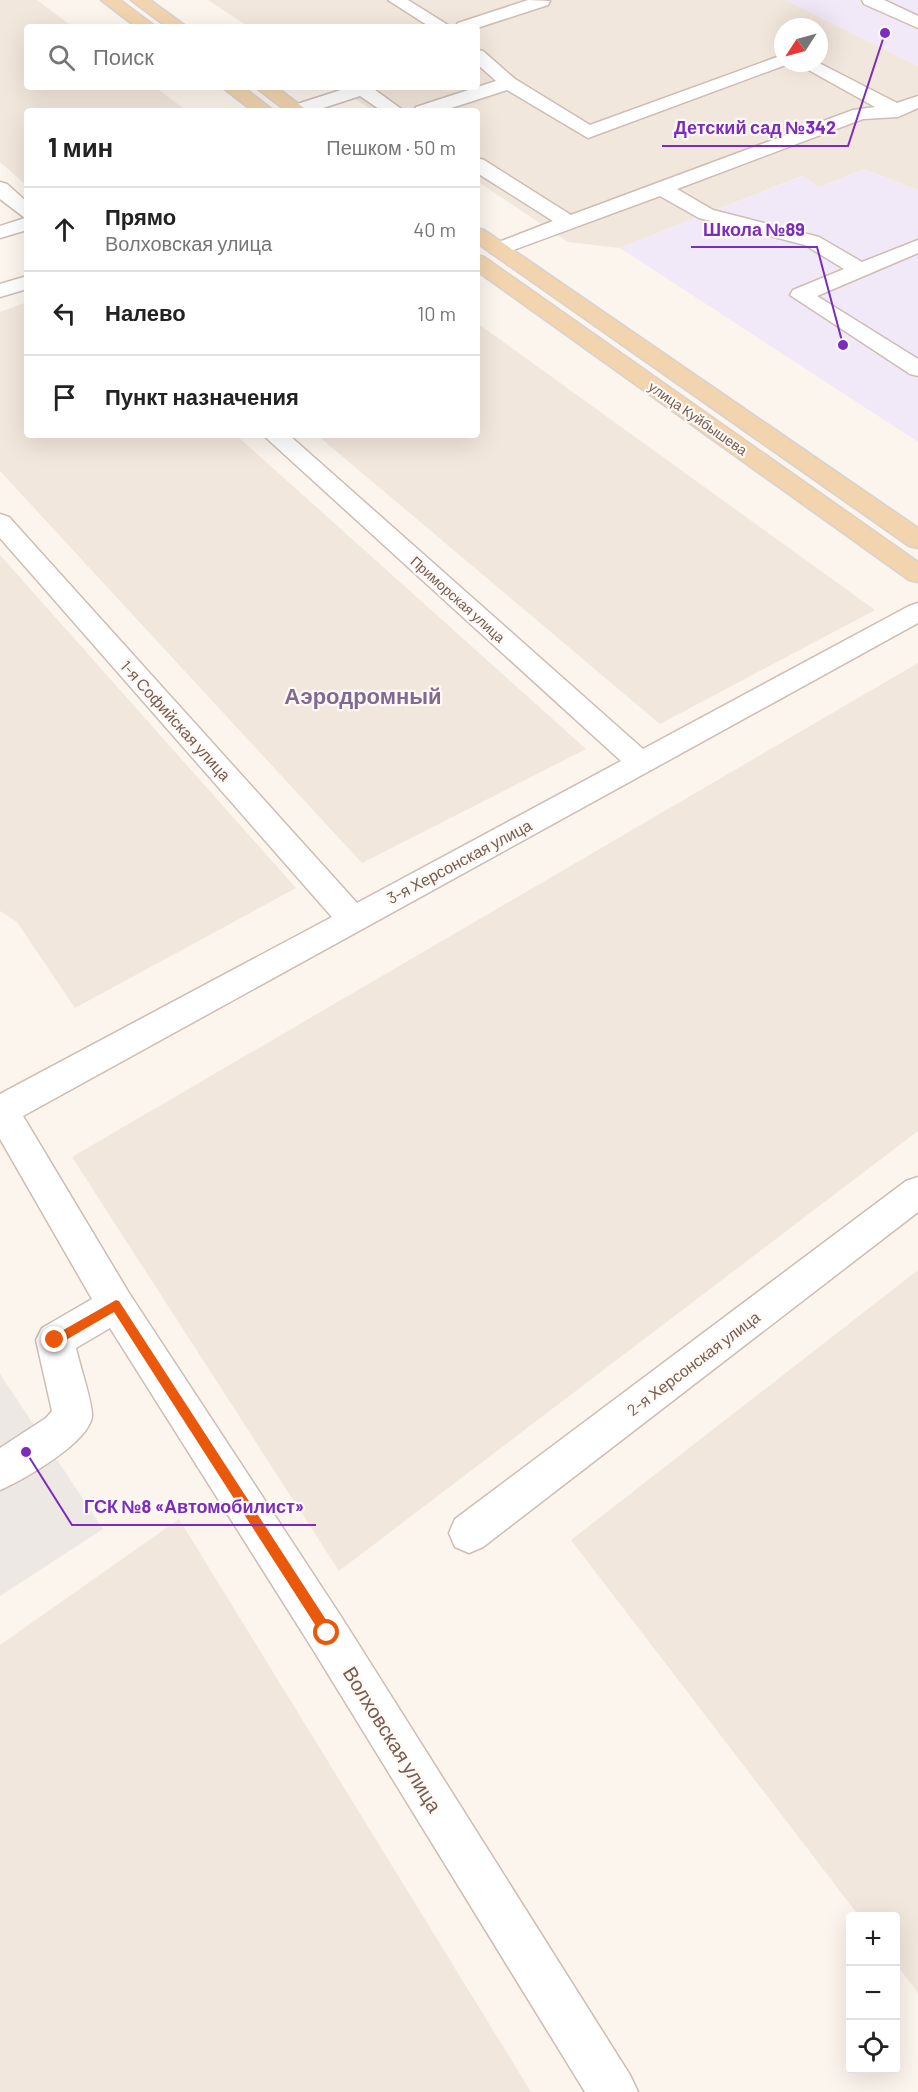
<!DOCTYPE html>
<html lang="ru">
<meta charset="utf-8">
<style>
body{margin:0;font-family:Barlow,sans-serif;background:#f2f2f2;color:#222}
.controls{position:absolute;right:18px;bottom:18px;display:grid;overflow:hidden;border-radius:6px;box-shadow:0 6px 24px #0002}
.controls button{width:54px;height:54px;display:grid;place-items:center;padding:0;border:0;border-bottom:2px solid #e0e0e0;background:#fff;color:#222;font:30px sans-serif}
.compass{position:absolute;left:774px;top:18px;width:54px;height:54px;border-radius:50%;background:#fff;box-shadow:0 6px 24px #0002;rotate:234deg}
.stop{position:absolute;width:18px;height:18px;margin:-14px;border:4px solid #ea580c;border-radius:50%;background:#fff}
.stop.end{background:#ea580c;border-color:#fff;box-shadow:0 2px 6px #0008}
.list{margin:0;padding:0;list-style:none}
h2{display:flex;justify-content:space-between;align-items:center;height:78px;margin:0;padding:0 24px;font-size:26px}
h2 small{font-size:20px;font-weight:400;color:#767676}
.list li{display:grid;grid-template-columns:39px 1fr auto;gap:18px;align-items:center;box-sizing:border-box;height:84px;padding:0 24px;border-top:2px solid #e0e0e0}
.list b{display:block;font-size:22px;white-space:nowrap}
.list p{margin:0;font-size:20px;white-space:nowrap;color:#767676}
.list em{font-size:20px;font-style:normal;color:#767676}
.icon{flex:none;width:33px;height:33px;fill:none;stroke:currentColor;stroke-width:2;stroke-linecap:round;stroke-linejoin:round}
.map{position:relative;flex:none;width:918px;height:2092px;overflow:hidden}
.search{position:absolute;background:#fff;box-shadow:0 6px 24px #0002;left:24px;top:24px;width:456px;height:66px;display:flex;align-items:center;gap:15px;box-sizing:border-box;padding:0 21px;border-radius:6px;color:#767676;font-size:22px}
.panel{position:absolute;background:#fff;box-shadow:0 6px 24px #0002;left:24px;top:108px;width:456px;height:330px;border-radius:6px}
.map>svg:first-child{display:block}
.residential{fill:#f2e7dc;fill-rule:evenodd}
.industrial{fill:#eee8e5}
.education{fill:#f2e9f8}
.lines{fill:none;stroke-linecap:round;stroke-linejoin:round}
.minor-casing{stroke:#cdbdb4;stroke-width:3}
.major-casing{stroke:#d8d1cf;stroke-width:3}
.minor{fill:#fff;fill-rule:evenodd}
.major{fill:#f2d4ae;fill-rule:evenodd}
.route{fill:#ea580c}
.labels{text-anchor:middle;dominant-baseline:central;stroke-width:4.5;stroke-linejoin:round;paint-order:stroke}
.far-street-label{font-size:14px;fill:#755c52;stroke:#fef9f4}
.street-label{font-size:16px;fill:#755c52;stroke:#fef9f4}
.near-street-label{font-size:20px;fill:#755c52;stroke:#fef9f4}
.district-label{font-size:22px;font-weight:bold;fill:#816a8f;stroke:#fef9f4}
.leader{fill:none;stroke:#7b2cbf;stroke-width:2}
.callout-dot{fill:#7b2cbf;stroke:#fef9f4;stroke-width:2}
.callout-label{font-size:18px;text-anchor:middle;font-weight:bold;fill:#7b2cbf;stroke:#fef9f4;stroke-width:4.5;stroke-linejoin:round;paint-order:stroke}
</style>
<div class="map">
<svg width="918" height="2092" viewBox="0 0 918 2092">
<rect width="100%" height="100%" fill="#fbf5ed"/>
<path class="residential" d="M 0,0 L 37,0 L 73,27 L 27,27 L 27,87 L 155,87 L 187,111 L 27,111 L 26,185 L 0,162 Z
M 208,0 L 786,0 L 918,66 L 918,190 L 864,169 L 819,187 L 802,176 L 620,248 L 568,242 L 477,181 L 477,111 L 373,111 L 338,87 L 477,87 L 477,27 L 249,27 ZM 783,27 L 819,27 L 819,63 L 783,63 Z
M 27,302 L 27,435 L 236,435 L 586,749 L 362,863 L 0,471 L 0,312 Z
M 477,323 L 875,610 L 660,724 L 317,435 L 477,435 Z
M 0,555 L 296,888 L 75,1008 L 17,922 L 0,911 Z
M 918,663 L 918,1131 L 339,1571 L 72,1157 Z
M 918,1270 L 918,1993 L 896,1964 L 896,1916 L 859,1916 L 571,1540 Z
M 179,1519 L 531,2092 L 0,2092 L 0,1645 Z"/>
<path class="industrial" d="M 0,1374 L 103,1529 L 0,1596 Z"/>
<path class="education" d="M 786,0 L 918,0 L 918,66 Z
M 864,169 L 918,190 L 918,442 L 620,248 L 803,176 L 819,187 Z"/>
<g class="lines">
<g class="minor-casing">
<path id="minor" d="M 388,0 L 408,0 L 451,27 L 430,27 Z
M 528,0 L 550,1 L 548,5 L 477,28 L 455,27 L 458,23 Z
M 862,0 L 884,0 L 918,16 L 918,28 L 864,4 Z
M 477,50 L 483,51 L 515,79 L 590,125 L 777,57 L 783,56 L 783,63 L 791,63 L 588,138 L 507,90 L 442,111 L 414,111 L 416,107 L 496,81 L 477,64 Z
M 796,63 L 819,63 L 897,103 L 918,96 L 918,108 L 898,117 L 863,119 L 677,189 L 713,210 L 819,237 L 862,262 L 918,240 L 918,253 L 817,296 L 918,359 L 918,376 L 910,374 L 790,295 L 793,290 L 844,269 L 805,245 L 699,218 L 660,196 L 505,253 L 491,253 L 488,249 L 491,245 L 553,221 L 477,173 L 477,158 L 484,160 L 571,215 L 853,110 L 875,107 Z
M 350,87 L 371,87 L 404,111 L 382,111 L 360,96 L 314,111 L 289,110 L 291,106 Z
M 0,182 L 7,184 L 27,202 L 27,230 L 0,238 L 0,226 L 25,218 L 0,199 Z
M 27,276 L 27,289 L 0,297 L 0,284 Z
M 263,435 L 289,435 L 643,749 L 909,606 L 918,603 L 918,623 L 23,1116 L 129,1293 L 342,1618 L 630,2075 L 638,2092 L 585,2092 L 312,1648 L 110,1328 L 76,1348 C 79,1363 93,1404 92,1416 C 90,1442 22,1481 0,1490 L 0,1448 L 46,1418 L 52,1411 L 36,1340 L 42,1328 L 92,1299 L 0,1139 L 0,1094 L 332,917 L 0,538 L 0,514 L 9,517 L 357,903 L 621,761 Z
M 918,1177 L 918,1212 L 483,1547 L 469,1553 L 455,1547 L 449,1533 L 455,1519 L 906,1181 Z"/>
</g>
<g class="major-casing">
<path id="major" d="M 101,0 L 120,0 L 156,27 L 136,27 Z
M 131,0 L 150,0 L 187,27 L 167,27 Z
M 222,87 L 243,87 L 274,111 L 253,111 Z
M 255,87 L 276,87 L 308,111 L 287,111 Z
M 477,228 L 484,230 L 918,528 L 918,548 L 909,546 L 477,243 Z
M 477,255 L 484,257 L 918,562 L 918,582 L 909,580 L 477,271 Z"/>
</g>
<use href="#minor" class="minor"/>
<use href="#major" class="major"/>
</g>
<path class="route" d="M 116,1300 L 119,1301 L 332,1629 L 332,1637 L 323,1637 L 114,1312 L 59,1344 L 51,1344 L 51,1337 Z"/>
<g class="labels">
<g class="far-street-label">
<text transform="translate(698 418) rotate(35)">улица Куйбышева</text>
<text transform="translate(458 599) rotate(42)">Приморская улица</text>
</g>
<g class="street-label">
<text transform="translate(176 720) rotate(48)">1-я Софийская улица</text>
<text transform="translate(459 861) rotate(-28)">3-я Херсонская улица</text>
<text transform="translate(693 1363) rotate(-37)">2-я Херсонская улица</text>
</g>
<g class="near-street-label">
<text transform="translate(393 1739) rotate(58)">Волховская улица</text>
</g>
<g class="district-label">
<text x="363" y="695">Аэродромный</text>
</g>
</g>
<path class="leader" d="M885 33L848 146H662M843 345L817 247H691M26 1452L72 1525H316"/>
<g class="callout-dot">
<circle cx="885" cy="33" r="6"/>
<circle cx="843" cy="345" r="6"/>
<circle cx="26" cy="1452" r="6"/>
</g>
<g class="callout-label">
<text x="755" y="134">Детский сад №342</text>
<text x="754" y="236">Школа №89</text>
<text x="194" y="1513">ГСК №8 «Автомобилист»</text>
</g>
</svg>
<div class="controls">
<button>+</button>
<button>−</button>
<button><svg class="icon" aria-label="locate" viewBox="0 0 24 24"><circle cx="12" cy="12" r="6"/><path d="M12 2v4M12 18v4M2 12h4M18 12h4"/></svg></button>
</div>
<svg class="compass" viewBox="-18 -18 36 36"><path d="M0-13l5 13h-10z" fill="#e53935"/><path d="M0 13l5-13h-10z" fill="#767676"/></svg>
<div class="stop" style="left:327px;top:1633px"></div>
<div class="stop end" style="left:55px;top:1340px"></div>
<div class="search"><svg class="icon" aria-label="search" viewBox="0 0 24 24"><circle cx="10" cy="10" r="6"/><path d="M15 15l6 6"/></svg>Поиск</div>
<section class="panel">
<h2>1 мин<small>Пешком · 50 m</small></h2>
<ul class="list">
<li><svg class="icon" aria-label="ahead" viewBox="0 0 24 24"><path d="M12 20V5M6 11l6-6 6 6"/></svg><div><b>Прямо</b><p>Волховская улица</p></div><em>40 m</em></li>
<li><svg class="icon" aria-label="left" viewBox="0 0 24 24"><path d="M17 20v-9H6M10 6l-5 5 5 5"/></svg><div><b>Налево</b></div><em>10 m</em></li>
<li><svg class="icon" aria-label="arrive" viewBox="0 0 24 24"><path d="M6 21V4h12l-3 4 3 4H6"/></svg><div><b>Пункт назначения</b></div></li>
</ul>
</section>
</div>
